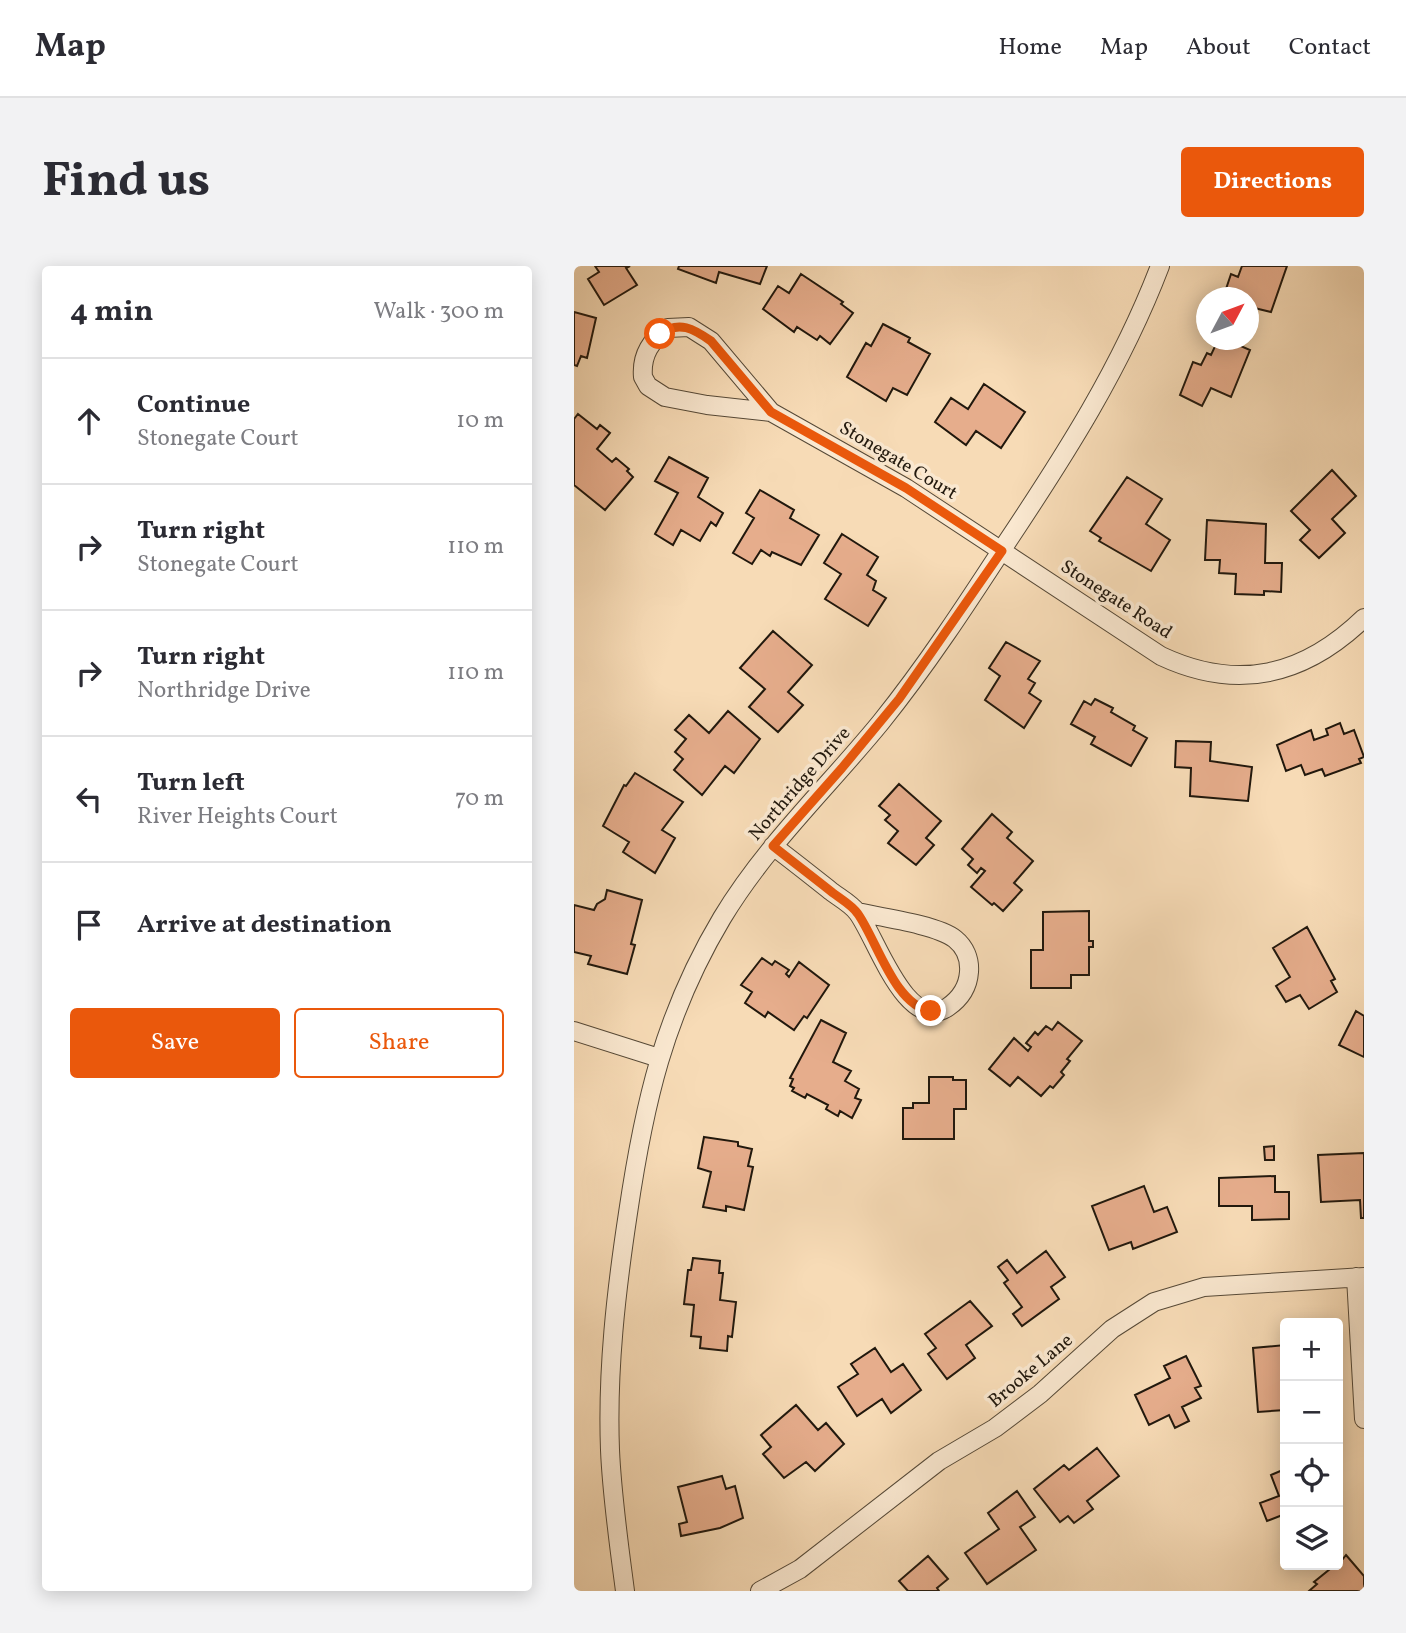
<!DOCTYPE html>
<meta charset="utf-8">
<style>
body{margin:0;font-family:Vollkorn,serif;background:#f2f2f3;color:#2b2b33}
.controls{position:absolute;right:21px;bottom:21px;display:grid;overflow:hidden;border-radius:7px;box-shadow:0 4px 18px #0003}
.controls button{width:63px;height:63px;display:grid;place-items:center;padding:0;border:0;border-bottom:2px solid #e1e1e2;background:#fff;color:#2b2b33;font:35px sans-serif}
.compass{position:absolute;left:622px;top:21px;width:63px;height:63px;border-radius:50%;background:#fff;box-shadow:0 4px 18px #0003;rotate:49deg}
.stop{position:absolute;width:21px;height:21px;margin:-16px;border:5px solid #ea580c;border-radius:50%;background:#fff}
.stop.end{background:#ea580c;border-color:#fff;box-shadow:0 2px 7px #0008}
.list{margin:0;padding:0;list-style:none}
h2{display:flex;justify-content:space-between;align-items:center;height:91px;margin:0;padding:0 28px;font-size:30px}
h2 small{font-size:23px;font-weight:400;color:#7c7c81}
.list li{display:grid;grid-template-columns:46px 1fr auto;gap:21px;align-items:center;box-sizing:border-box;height:126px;padding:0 28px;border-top:2px solid #e1e1e2}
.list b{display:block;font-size:26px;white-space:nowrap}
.list p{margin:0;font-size:23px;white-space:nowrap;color:#7c7c81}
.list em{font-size:23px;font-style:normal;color:#7c7c81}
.actions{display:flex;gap:14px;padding:21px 28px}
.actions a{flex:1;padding:16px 0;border:2px solid #ea580c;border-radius:7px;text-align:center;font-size:24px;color:#ea580c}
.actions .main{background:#ea580c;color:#fff}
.icon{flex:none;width:38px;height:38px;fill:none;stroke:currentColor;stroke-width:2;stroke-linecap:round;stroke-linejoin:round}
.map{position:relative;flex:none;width:790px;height:1325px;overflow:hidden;border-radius:7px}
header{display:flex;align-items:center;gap:42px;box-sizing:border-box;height:98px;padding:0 35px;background:#fff;border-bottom:2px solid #e1e1e2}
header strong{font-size:33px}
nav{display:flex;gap:38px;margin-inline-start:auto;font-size:24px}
.intro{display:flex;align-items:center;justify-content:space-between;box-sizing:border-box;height:168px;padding:0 42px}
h1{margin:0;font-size:49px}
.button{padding:18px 32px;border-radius:7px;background:#ea580c;color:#fff;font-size:24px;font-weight:700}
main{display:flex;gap:42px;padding:0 42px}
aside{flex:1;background:#fff;border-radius:7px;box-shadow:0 4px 18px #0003}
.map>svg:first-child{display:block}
.building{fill:#e6ad8c;stroke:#21180d;stroke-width:2}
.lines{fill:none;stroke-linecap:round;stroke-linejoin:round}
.street-casing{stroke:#564937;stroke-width:20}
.street{stroke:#fae8d0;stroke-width:18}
.route{stroke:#ea580c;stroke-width:9}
.labels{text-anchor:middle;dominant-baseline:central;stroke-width:7;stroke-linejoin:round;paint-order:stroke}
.street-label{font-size:19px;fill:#21180d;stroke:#fae8d0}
</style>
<header>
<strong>Map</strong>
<nav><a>Home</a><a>Map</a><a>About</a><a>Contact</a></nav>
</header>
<div class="intro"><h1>Find us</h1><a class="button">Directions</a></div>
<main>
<aside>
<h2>4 min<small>Walk · 300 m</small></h2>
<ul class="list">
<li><svg class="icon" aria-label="ahead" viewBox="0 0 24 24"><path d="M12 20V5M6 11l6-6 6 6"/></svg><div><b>Continue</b><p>Stonegate Court</p></div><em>10 m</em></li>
<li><svg class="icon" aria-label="right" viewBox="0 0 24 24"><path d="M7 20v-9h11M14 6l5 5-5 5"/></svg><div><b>Turn right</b><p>Stonegate Court</p></div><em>110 m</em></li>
<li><svg class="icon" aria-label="right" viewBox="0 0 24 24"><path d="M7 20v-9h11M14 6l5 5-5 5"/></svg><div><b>Turn right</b><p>Northridge Drive</p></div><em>110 m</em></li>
<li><svg class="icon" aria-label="left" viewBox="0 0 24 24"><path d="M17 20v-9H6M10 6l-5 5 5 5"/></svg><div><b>Turn left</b><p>River Heights Court</p></div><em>70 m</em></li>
<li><svg class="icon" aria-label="arrive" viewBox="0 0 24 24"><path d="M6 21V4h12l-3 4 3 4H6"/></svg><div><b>Arrive at destination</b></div></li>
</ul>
<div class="actions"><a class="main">Save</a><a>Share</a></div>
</aside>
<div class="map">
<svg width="790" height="1325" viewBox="0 0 790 1325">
<rect width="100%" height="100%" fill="#f7dbb6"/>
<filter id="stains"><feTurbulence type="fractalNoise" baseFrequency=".00286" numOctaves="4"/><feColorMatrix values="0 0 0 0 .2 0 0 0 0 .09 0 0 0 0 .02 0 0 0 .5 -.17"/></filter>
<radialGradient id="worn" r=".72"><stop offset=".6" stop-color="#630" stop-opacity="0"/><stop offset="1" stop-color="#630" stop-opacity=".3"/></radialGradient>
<path class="building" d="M 21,0 L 56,0 L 52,2 L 63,19 L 30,39 L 14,13 L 25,6 Z
M 105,0 L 193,0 L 186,18 L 145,6 L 142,17 L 104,3 Z
M 668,0 L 713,0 L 697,46 L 676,41 L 674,45 L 674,32 L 649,32 L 657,8 L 664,11 Z
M 227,8 L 269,36 L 267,38 L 279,47 L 256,78 L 246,70 L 243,74 L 223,61 L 220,66 L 189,43 L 204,20 L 215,27 Z
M 0,46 L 22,52 L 13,92 L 7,90 L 3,100 L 0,99 Z
M 309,58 L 336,72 L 334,76 L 356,88 L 333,129 L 319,122 L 312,135 L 273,111 L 292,77 L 297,80 Z
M 644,74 L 653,74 L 676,84 L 657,131 L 637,122 L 628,140 L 606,129 L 619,96 L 627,99 L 633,87 L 637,89 Z
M 410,118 L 451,146 L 427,182 L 402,165 L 392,179 L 361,156 L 377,132 L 394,143 Z
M 4,148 L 23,163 L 26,159 L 36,167 L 23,183 L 38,196 L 42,192 L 55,203 L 53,205 L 59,211 L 31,244 L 0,219 L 0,153 Z
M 95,191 L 134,212 L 124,231 L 149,247 L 142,260 L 137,256 L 126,275 L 107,264 L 99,279 L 81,268 L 104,227 L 81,215 Z
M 758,204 L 782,230 L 758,253 L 771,267 L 745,292 L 726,274 L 736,264 L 717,245 Z
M 553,211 L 588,233 L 572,258 L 596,274 L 577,305 L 525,275 L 527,272 L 516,265 Z
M 186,224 L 220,244 L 216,252 L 245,269 L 227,299 L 198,286 L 196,290 L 187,284 L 178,298 L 159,287 L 180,252 L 172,247 Z
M 633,254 L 692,258 L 691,297 L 708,297 L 707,326 L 690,325 L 690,329 L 661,328 L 662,308 L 645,307 L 646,294 L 631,294 Z
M 268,268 L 304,291 L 293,309 L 302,315 L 299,324 L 312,332 L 294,360 L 251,333 L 267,308 L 250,297 Z
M 199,365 L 238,399 L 214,426 L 229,439 L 204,466 L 175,441 L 191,423 L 166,402 Z
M 432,376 L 466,395 L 454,413 L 461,417 L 455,427 L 467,435 L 450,462 L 411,434 L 426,410 L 415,402 Z
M 521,433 L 539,442 L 537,446 L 561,460 L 559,464 L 573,472 L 557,500 L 517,478 L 521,471 L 497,458 L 510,435 L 517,439 Z
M 154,445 L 186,473 L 160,507 L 151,500 L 128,529 L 100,504 L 109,493 L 101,486 L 112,473 L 101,464 L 115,449 L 135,467 Z
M 766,457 L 770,468 L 780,464 L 790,491 L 785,493 L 787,497 L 751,510 L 748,503 L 731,509 L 727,499 L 712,505 L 703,479 L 737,464 L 740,474 L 754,469 L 752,463 Z
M 602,475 L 637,476 L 636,495 L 678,501 L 674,535 L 616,530 L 617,502 L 601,501 Z
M 61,507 L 109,536 L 88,564 L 101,572 L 81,607 L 49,586 L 55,576 L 29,560 L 50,519 L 52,520 Z
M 325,518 L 367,555 L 352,572 L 360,579 L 342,599 L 314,577 L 324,565 L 311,554 L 316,549 L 305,540 Z
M 418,548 L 438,566 L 433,572 L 459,595 L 440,617 L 448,624 L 429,645 L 420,637 L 418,639 L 397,621 L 411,605 L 407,602 L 403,607 L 394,599 L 399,593 L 388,583 Z
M 33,624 L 68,634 L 57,678 L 61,679 L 53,708 L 14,698 L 17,690 L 0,686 L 0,639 L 20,644 L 23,638 L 31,633 Z
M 515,645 L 515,675 L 519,675 L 519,681 L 515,681 L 515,709 L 497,709 L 497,722 L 457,722 L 457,684 L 469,684 L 469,646 Z
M 733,661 L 761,713 L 757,715 L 763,726 L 735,743 L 726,729 L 712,736 L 702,720 L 716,711 L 699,682 Z
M 188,692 L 198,699 L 201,695 L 215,704 L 212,708 L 215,711 L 225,696 L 255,719 L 233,752 L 230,750 L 220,764 L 194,746 L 191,751 L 171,737 L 178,726 L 167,719 Z
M 782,745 L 790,750 L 790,791 L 765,779 Z
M 247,754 L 272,767 L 259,796 L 277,805 L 271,815 L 285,823 L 281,832 L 287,834 L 278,852 L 266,845 L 264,850 L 252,843 L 254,839 L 233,828 L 231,832 L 218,825 L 220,822 L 216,820 L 219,813 L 216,812 Z
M 484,756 L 508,775 L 493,793 L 496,795 L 487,806 L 490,809 L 479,822 L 476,820 L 467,830 L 444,811 L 436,820 L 415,803 L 440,772 L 454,785 L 457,781 L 452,777 L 461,766 L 464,769 L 472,760 L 478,764 Z
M 355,811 L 379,811 L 379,814 L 392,814 L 392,843 L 380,843 L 380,873 L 329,873 L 329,842 L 339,842 L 339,837 L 355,837 Z
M 130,871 L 164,876 L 164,880 L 178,883 L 174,900 L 179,901 L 170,944 L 152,940 L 152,945 L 129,941 L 137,906 L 124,902 Z
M 700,880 L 700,894 L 691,894 L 690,881 Z
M 790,887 L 790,952 L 787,952 L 786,934 L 747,936 L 744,889 Z
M 701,910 L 701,926 L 715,926 L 715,953 L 678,954 L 678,940 L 645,940 L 645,912 Z
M 570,920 L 580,946 L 593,941 L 603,966 L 559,983 L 557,976 L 535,984 L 518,940 Z
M 472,985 L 491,1011 L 477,1021 L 485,1033 L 448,1060 L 439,1048 L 448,1041 L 430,1017 L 434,1014 L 424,1001 L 433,994 L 443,1007 Z
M 119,992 L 146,995 L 145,1007 L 149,1007 L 146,1034 L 162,1036 L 158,1071 L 154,1070 L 153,1085 L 126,1082 L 127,1071 L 117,1070 L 120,1039 L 110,1038 L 114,1004 L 117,1004 Z
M 396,1035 L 418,1060 L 392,1079 L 401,1092 L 373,1113 L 354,1088 L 362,1082 L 351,1068 Z
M 711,1079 L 711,1144 L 684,1146 L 679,1082 Z
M 301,1082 L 317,1106 L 329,1098 L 347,1124 L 317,1147 L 308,1133 L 283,1150 L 264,1121 L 284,1108 L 277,1098 Z
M 612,1090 L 627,1120 L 621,1122 L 627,1132 L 608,1141 L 615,1155 L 601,1162 L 595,1149 L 575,1159 L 561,1129 L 596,1112 L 590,1100 Z
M 222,1139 L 244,1164 L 252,1157 L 270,1178 L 241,1205 L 232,1196 L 210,1212 L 189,1188 L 197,1181 L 187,1169 Z
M 523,1182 L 545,1210 L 513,1235 L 519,1243 L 500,1257 L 494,1250 L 486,1256 L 460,1223 L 490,1199 L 495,1204 Z
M 711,1203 L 711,1248 L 693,1255 L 686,1237 L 705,1230 L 697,1209 Z
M 148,1210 L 152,1223 L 161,1220 L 169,1252 L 146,1262 L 107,1270 L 105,1258 L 113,1256 L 104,1221 Z
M 443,1225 L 461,1251 L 446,1261 L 462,1284 L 413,1318 L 391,1287 L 425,1263 L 414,1247 Z
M 772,1289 L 790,1310 L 790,1325 L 735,1325 L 743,1318 L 740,1316 L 761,1299 L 764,1299 Z
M 354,1290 L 374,1313 L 363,1322 L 365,1325 L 334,1325 L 325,1315 Z"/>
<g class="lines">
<g class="street-casing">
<path id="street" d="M 197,146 L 137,75 L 115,61 L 94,62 C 77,74 67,89 69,111 L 74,120 L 91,131 L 133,139 L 197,146 L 332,222 L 587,390 C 664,426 730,410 790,352
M 199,580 C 219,595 239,611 258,626 C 266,632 277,638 283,646 C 301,668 332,769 374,741 C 387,732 394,721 395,706 C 396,693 391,681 381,673 C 364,659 306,651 283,646
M 0,765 L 85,792
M 782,1011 L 790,1153
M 51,1325 C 45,1279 38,1231 36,1184 C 33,1105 42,1026 54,947 C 70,838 90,749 148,652 C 192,579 254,521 307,456 C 352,400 392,339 431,279 C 491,189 547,102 586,0
M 186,1325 L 226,1303 L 365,1195 L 421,1162 L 466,1128 L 538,1063 L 580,1036 L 630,1021 L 790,1011"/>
</g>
<use href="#street" class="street"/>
</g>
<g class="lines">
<path class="route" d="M 86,68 C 105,54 120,63 137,75 L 197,146 L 332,222 L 428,285 L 325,433 L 268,502 L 199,580 C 219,596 239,611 259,627 C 267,633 279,640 284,648 C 303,675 321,740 357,745"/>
</g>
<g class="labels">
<g class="street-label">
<text transform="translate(324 195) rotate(31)">Stonegate Court</text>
<text transform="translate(542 334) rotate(33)">Stonegate Road</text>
<text transform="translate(226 518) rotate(-49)">Northridge Drive</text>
<text transform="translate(457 1105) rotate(-40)">Brooke Lane</text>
</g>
</g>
<rect width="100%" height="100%" filter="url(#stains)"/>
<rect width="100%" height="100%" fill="url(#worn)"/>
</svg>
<div class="controls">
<button>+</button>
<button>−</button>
<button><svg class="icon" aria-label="locate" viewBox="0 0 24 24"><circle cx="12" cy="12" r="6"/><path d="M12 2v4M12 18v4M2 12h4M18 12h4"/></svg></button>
<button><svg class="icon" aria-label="layers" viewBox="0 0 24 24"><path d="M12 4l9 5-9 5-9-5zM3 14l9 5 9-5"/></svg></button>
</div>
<svg class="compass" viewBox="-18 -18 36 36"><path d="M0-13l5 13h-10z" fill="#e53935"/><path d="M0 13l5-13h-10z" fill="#7c7c81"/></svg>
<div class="stop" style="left:86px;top:68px"></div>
<div class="stop end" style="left:357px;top:745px"></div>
</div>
</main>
